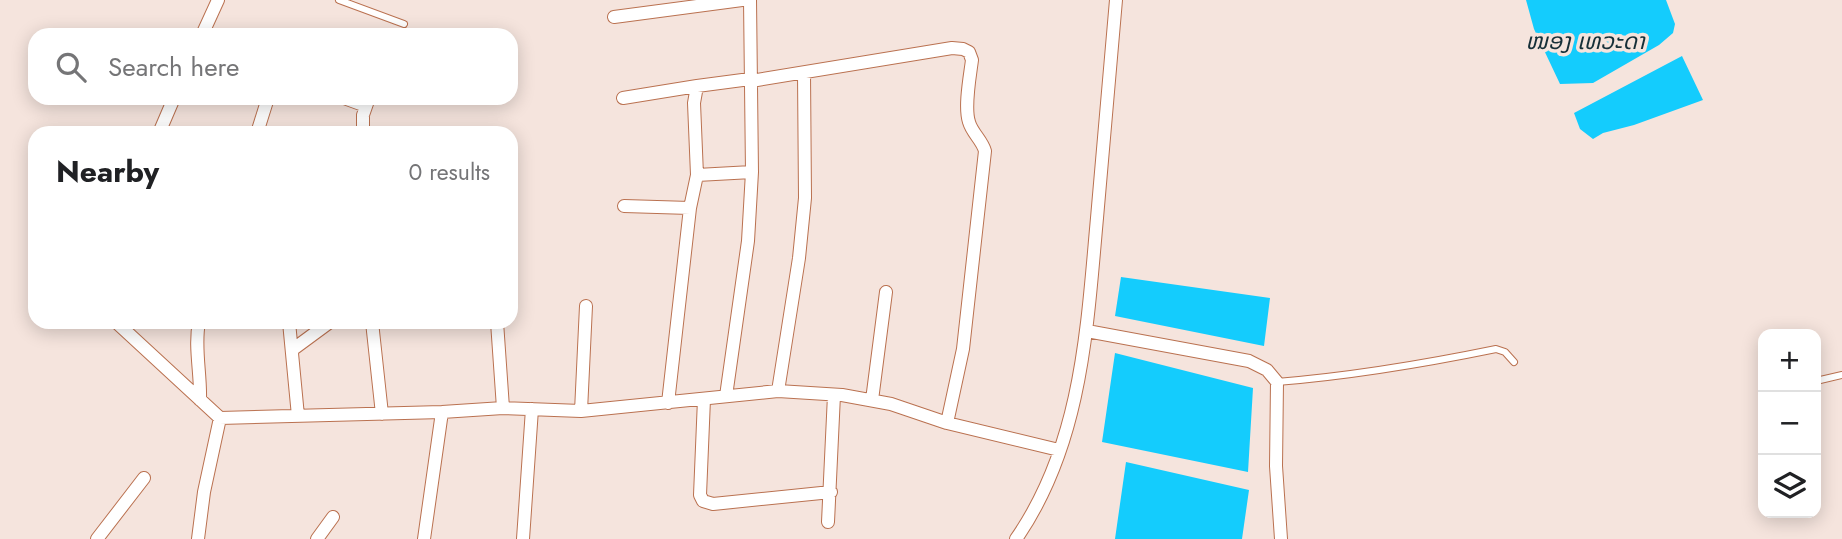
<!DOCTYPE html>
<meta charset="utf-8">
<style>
body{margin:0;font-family:Jost,"Noto Sans Lao",sans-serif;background:#f2f2f2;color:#202124}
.controls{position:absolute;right:21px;bottom:21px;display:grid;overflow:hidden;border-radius:14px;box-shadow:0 4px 18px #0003}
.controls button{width:63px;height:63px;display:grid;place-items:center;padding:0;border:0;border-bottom:2px solid #e0e0e0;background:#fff;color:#202124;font:35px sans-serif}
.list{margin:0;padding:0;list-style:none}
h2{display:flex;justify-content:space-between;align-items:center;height:91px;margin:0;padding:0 28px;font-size:30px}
h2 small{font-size:23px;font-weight:400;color:#757577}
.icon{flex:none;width:38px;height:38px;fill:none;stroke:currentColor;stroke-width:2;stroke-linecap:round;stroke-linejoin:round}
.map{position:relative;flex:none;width:1842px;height:539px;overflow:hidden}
.search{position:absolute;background:#fff;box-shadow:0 4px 18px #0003;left:28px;top:28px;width:490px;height:77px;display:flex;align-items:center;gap:18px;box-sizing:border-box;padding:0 24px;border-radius:21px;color:#757577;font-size:26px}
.panel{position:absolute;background:#fff;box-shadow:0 4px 18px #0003;left:28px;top:126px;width:490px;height:203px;border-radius:21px}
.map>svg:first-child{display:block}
.water{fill:#14ccfd}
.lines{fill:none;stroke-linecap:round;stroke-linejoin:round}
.lane-casing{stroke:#ba7150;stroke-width:8}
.street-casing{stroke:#ba7150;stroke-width:14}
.lane{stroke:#fff;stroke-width:6}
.street{stroke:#fff;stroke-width:12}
.labels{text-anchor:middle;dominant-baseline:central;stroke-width:7;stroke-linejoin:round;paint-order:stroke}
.water-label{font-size:23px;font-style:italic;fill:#162f38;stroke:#f5e4dd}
</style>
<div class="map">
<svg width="1842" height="539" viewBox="0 0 1842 539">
<rect width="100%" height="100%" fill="#f5e4dd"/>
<path class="water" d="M 1526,0 L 1666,0 L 1675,24 L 1673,33 L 1659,45 L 1593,83 L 1560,84 L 1534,29 Z
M 1682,56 L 1703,100 L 1634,125 L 1603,133 L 1593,139 L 1580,129 L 1574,113 Z
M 1121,277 L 1270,298 L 1264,346 L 1115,316 Z
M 1115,353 L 1253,388 L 1248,472 L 1102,442 Z
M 1126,462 L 1249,490 L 1242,539 L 1115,539 Z"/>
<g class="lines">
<g class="lane-casing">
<path id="lane" d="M 339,0 L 404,24
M 1816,381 L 1842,375
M 1277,382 C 1351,376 1423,364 1496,349 L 1505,352 L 1514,362"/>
</g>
<g class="street-casing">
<path id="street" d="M 614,17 L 742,0
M 202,35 L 218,0
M 751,81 L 952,48 L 963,49 L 969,52 L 972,60 C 970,76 964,107 969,122 C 972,133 982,140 985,151 L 963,349 L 947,423
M 344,98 L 366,106
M 623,98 L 697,86
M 159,133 L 174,98
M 257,133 L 268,98
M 363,133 L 363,115 L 369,98
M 697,175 L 752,172
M 624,206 L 690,208
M 116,322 L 220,418 L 442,412 L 503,408 L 581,411 L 778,391 L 842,395 L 891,404 L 947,423 L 1059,450
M 199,322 C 194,347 201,374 200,400
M 289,322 L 298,416
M 372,322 L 382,414
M 497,322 L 503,408
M 1087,331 L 1249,361 L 1267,370 L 1277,382 L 1276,466 L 1281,539
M 292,350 L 330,322
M 778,391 L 799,258 L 805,198 L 804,74
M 726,396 L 748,241 L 752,172 L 750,0
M 704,399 L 700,495 L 703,501 L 713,504 L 831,492
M 872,400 L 886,292
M 668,403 L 690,208 L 697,175 L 694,103 L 697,86 L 750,79
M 581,411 L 586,306
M 828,522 L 834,395
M 97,539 L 144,478
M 198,539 L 204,492 L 220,418
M 317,539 L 333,517
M 424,539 L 442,412
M 523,539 L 532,409
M 1016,539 C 1082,444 1087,328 1097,218 C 1103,145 1110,73 1116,0"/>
</g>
<use href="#lane" class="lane"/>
<use href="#street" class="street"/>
</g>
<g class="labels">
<g class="water-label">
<text x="1585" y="41">ໜອງ ເທວະດາ</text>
</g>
</g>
</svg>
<div class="controls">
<button>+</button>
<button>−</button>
<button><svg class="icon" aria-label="layers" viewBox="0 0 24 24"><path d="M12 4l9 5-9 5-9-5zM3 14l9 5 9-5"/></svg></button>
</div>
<div class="search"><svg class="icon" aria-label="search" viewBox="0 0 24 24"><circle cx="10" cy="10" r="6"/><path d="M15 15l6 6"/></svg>Search here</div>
<section class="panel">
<h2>Nearby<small>0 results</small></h2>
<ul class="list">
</ul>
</section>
</div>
